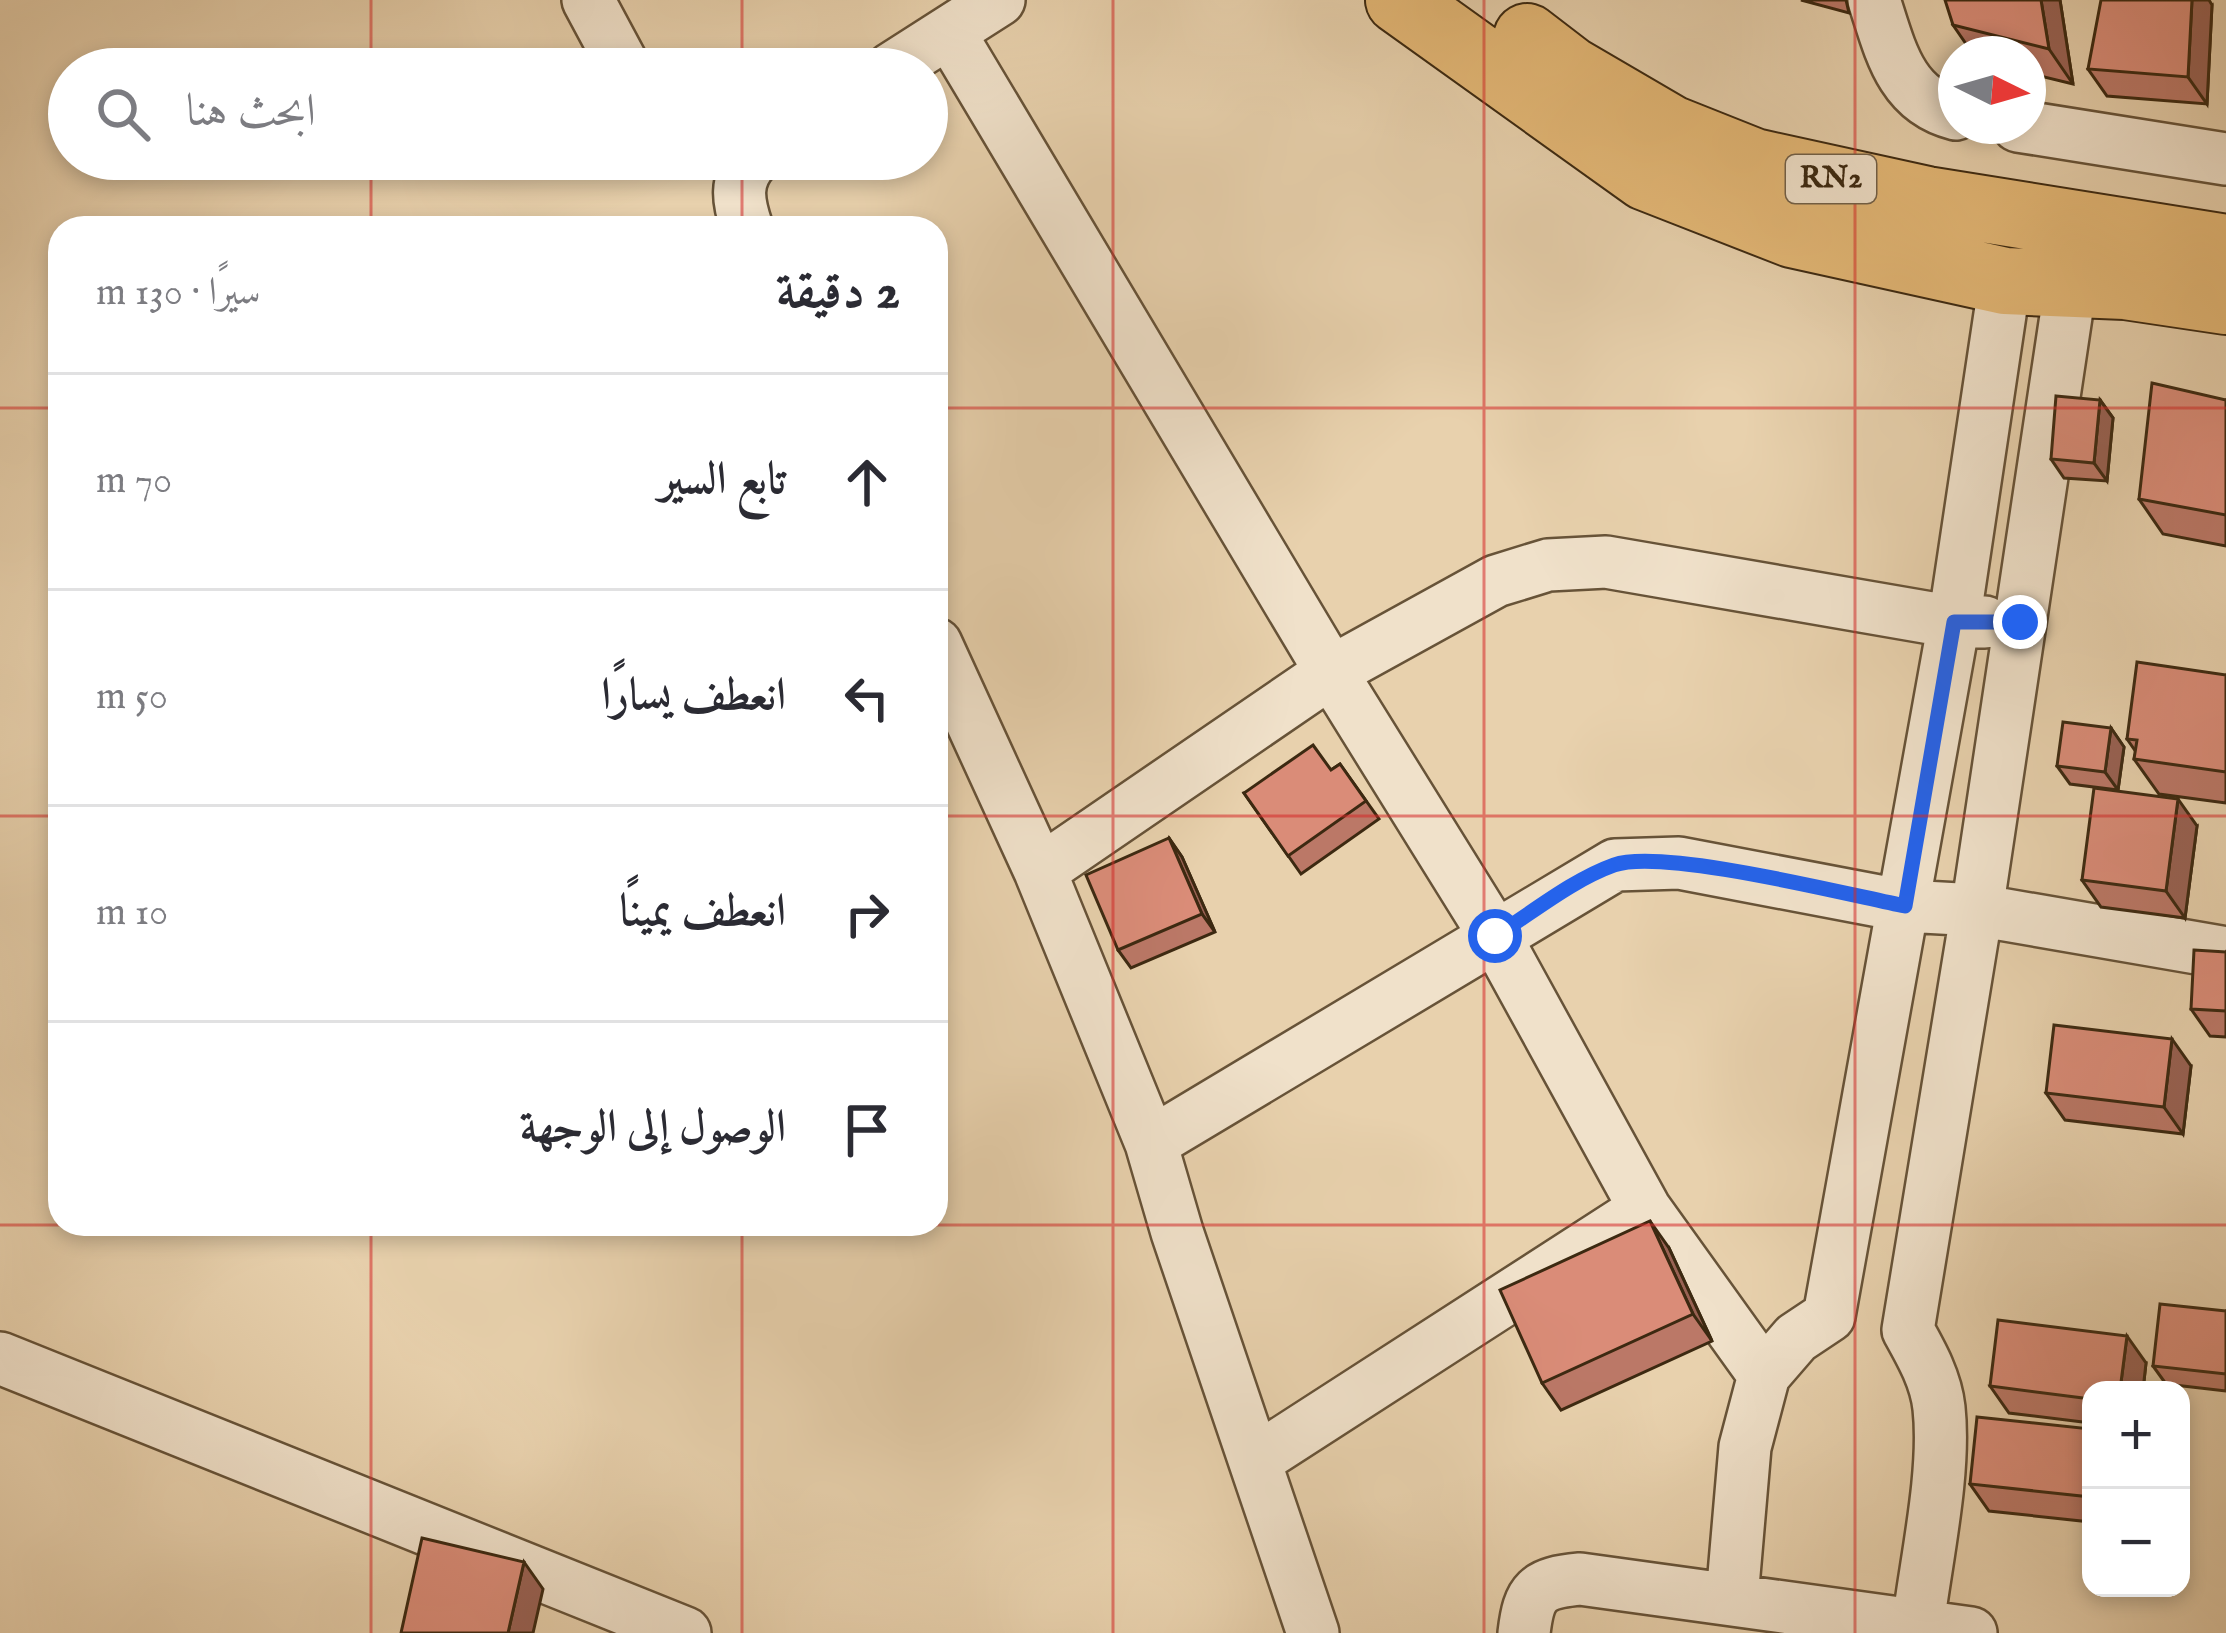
<!DOCTYPE html>
<html lang="ar">
<meta charset="utf-8">
<style>
body{margin:0;font-family:"IM FELL English",Amiri,serif;background:#f2f2f3;color:#2b2b33;direction:rtl}
.controls{position:absolute;right:36px;bottom:36px;display:grid;overflow:hidden;border-radius:24px;box-shadow:0 6px 18px #0003}
.controls button{width:108px;height:108px;display:grid;place-items:center;padding:0;border:0;border-bottom:3px solid #e1e1e2;background:#fff;color:#2b2b33;font:60px sans-serif}
.compass{position:absolute;left:1938px;top:36px;width:108px;height:108px;border-radius:50%;background:#fff;box-shadow:0 6px 18px #0003;rotate:95deg}
.stop{position:absolute;width:36px;height:36px;margin:-27px;border:9px solid #2563eb;border-radius:50%;background:#fff}
.stop.end{background:#2563eb;border-color:#fff;box-shadow:0 3px 12px #0008}
.list{margin:0;padding:0;list-style:none}
h2{display:flex;justify-content:space-between;align-items:center;height:156px;margin:0;padding:0 48px;font-size:51px}
h2 small{font-size:39px;font-weight:400;color:#7c7c81}
.list li{display:grid;grid-template-columns:78px 1fr auto;gap:36px;align-items:center;box-sizing:border-box;height:216px;padding:0 48px;border-top:3px solid #e1e1e2}
.list b{display:block;font-size:45px;white-space:nowrap}
.list em{font-size:39px;font-style:normal;color:#7c7c81}
.icon{flex:none;width:66px;height:66px;fill:none;stroke:currentColor;stroke-width:2;stroke-linecap:round;stroke-linejoin:round}
.map{position:relative;flex:none;width:2226px;height:1633px;overflow:hidden;direction:ltr}
.search{position:absolute;background:#fff;box-shadow:0 6px 18px #0003;left:48px;top:48px;width:900px;height:132px;display:flex;align-items:center;gap:30px;box-sizing:border-box;padding:0 42px;border-radius:66px;color:#7c7c81;font-size:45px}
.panel{position:absolute;background:#fff;box-shadow:0 6px 18px #0003;left:48px;top:216px;width:900px;height:1020px;border-radius:36px;direction:rtl}
.map>svg:first-child{display:block}
.lines{fill:none;stroke-linecap:round;stroke-linejoin:round}
.minor-casing{stroke:#675338;stroke-width:56}
.highway-casing{stroke:#3c2911;stroke-width:70}
.minor{stroke:#f0e1ca;stroke-width:51}
.highway{stroke:#e4b876;stroke-width:66}
.wall{fill:#bb7867;stroke:#3c2911;stroke-width:3}
.shaded-wall{fill:#996254;stroke:#3c2911;stroke-width:3}
.building{fill:#da8c78;stroke:#3c2911;stroke-width:3}
.route{stroke:#2563eb;stroke-width:15}
.grid{fill:none;stroke:#d62828;stroke-width:3;stroke-opacity:0.55}
.labels{text-anchor:middle;dominant-baseline:central;stroke-width:9;stroke-linejoin:round;paint-order:stroke}
.shield{fill:#f0e1ca;stroke:#726048;stroke-width:3}
.shield-label{font-size:30px;font-weight:bold;fill:#3c2911}
</style>
<div class="map">
<svg width="2226" height="1633" viewBox="0 0 2226 1633">
<rect width="100%" height="100%" fill="#e8d1ad"/>
<filter id="stains"><feTurbulence type="fractalNoise" baseFrequency=".00167" numOctaves="4"/><feColorMatrix values="0 0 0 0 .2 0 0 0 0 .09 0 0 0 0 .02 0 0 0 .5 -.17"/></filter>
<radialGradient id="worn" r=".72"><stop offset=".6" stop-color="#630" stop-opacity="0"/><stop offset="1" stop-color="#630" stop-opacity=".3"/></radialGradient>
<g class="lines">
<g class="minor-casing">
<path id="minor" d="M 588,0 L 625,69
M 1874,0 C 1890,49 1900,100 1956,114
M 949,32 L 1331,672 L 1495,936 L 1645,1209 L 1764,1375
M 891,69 L 999,0
M 2018,126 L 2226,159
M 747,228 C 738,202 734,180 754,159
M 936,644 L 1040,871 L 1151,1143 L 1177,1232 L 1313,1633
M 1040,871 L 1331,672 L 1496,581 L 1548,565 L 1606,562 L 1954,622 L 1985,622
M 1151,1143 L 1615,865 L 1679,863 L 1905,906 L 1977,910 L 2226,953
M 0,1358 L 685,1633
M 1256,1460 L 1645,1209
M 1732,1598 L 1745,1447 L 1764,1375 L 1796,1338 L 1829,1316 L 1954,622 L 2005,281
M 1918,1625 C 1926,1560 1946,1472 1939,1408 C 1936,1380 1922,1355 1908,1330 L 1977,910 L 2071,283
M 1524,1633 C 1529,1591 1537,1583 1580,1579 L 1971,1633"/>
</g>
<g class="highway-casing">
<path id="highway" d="M 1399,0 L 1646,177 L 1792,234 L 2005,281 L 2125,286 L 2226,301
M 1527,37 L 1570,70 L 1671,129 L 1754,162 L 1927,200 L 2226,248"/>
</g>
<use href="#minor" class="minor"/>
<use href="#highway" class="highway"/>
</g>
<path class="wall" d="M 1801,0 L 1846,0 L 1849,13 Z
M 2060,0 L 2073,84 L 2028,73 L 2028,54 L 1973,54 L 1953,25 Z
M 2212,5 L 2207,104 L 2107,96 L 2088,69 Z
M 2100,400 L 2113,418 L 2107,481 L 2064,478 L 2051,459 Z
M 2226,400 L 2226,546 L 2163,534 L 2139,499 Z
M 2226,675 L 2226,803 L 2159,794 L 2134,759 L 2136,752 L 2127,739 Z
M 2111,728 L 2124,747 L 2118,790 L 2070,784 L 2057,766 Z
M 1340,764 L 1379,819 L 1301,874 L 1244,793 L 1331,770 Z
M 2197,826 L 2185,918 L 2101,907 L 2082,880 Z
M 1169,838 L 1182,857 L 1215,932 L 1131,968 L 1118,950 Z
M 2226,952 L 2226,1037 L 2210,1036 L 2191,1009 Z
M 2191,1066 L 2183,1134 L 2065,1120 L 2046,1093 Z
M 1669,1248 L 1712,1341 L 1561,1410 L 1542,1383 Z
M 2226,1311 L 2226,1391 L 2166,1384 L 2153,1366 Z
M 2146,1363 L 2143,1390 L 2091,1390 L 2091,1423 L 2009,1413 L 1990,1386 Z
M 2091,1429 L 2091,1522 L 1989,1511 L 1970,1484 Z"/>
<path class="shaded-wall" d="M 2041,0 L 2060,0 L 2073,84 L 2049,49 Z
M 2192,0 L 2209,0 L 2212,5 L 2207,104 L 2188,77 Z
M 2100,400 L 2113,418 L 2107,481 L 2094,463 Z
M 2111,728 L 2124,747 L 2118,790 L 2105,772 Z
M 2178,799 L 2197,826 L 2185,918 L 2166,891 Z
M 1169,838 L 1182,857 L 1215,932 L 1202,914 Z
M 2172,1039 L 2191,1066 L 2183,1134 L 2164,1107 Z
M 1650,1221 L 1669,1248 L 1712,1341 L 1693,1314 Z
M 2127,1336 L 2146,1363 L 2143,1390 L 2120,1390 Z
M 524,1562 L 543,1589 L 533,1633 L 508,1633 Z"/>
<path class="building" d="M 1945,0 L 2041,0 L 2049,49 L 1953,25 Z
M 2101,0 L 2192,0 L 2188,77 L 2088,69 Z
M 2152,383 L 2226,400 L 2226,515 L 2139,499 Z
M 2056,396 L 2100,400 L 2094,463 L 2051,459 Z
M 2137,662 L 2226,675 L 2226,772 L 2134,759 L 2137,740 L 2127,739 Z
M 2063,722 L 2111,728 L 2105,772 L 2057,766 Z
M 1313,745 L 1331,770 L 1340,764 L 1366,801 L 1288,856 L 1244,793 Z
M 2094,788 L 2178,799 L 2166,891 L 2082,880 Z
M 1169,838 L 1202,914 L 1118,950 L 1086,875 Z
M 2194,950 L 2226,952 L 2226,1011 L 2191,1009 Z
M 2054,1025 L 2172,1039 L 2164,1107 L 2046,1093 Z
M 1650,1221 L 1693,1314 L 1542,1383 L 1500,1290 Z
M 2160,1304 L 2226,1311 L 2226,1374 L 2153,1366 Z
M 1998,1320 L 2127,1336 L 2120,1390 L 2091,1390 L 2091,1399 L 1990,1386 Z
M 1977,1417 L 2091,1429 L 2091,1497 L 1970,1484 Z
M 422,1538 L 524,1562 L 508,1633 L 401,1633 Z"/>
<g class="lines">
<path class="route" d="M 1495,936 C 1532,913 1572,880 1614,865 C 1663,848 1845,894 1905,906 L 1954,622 L 2020,622"/>
</g>
<path class="grid" d="M 371,0 L 371,69M 742,0 L 742,69M 1113,0 L 1113,1633M 1484,0 L 1484,1633M 1855,0 L 1855,1633M 371,159 L 371,228M 742,159 L 742,228M 0,408 L 60,408M 936,408 L 2226,408M 0,816 L 60,816M 936,816 L 2226,816M 371,1224 L 371,1633M 742,1224 L 742,1633M 0,1225 L 2226,1225"/>
<g class="labels">
<rect class="shield" x="1786" y="155" width="90" height="48" rx="9"/>
<g class="shield-label">
<text x="1831" y="179">RN2</text>
</g>
</g>
<rect width="100%" height="100%" filter="url(#stains)"/>
<rect width="100%" height="100%" fill="url(#worn)"/>
</svg>
<div class="controls">
<button>+</button>
<button>−</button>
</div>
<svg class="compass" viewBox="-18 -18 36 36"><path d="M0-13l5 13h-10z" fill="#e53935"/><path d="M0 13l5-13h-10z" fill="#7c7c81"/></svg>
<div class="stop" style="left:1495px;top:936px"></div>
<div class="stop end" style="left:2020px;top:622px"></div>
<div class="search"><svg class="icon" aria-label="search" viewBox="0 0 24 24"><circle cx="10" cy="10" r="6"/><path d="M15 15l6 6"/></svg>ابحث هنا</div>
<section class="panel">
<h2>2 دقيقة<small>سيرًا · 130 m</small></h2>
<ul class="list">
<li><svg class="icon" aria-label="ahead" viewBox="0 0 24 24"><path d="M12 20V5M6 11l6-6 6 6"/></svg><div><b>تابع السير</b></div><em>70 m</em></li>
<li><svg class="icon" aria-label="left" viewBox="0 0 24 24"><path d="M17 20v-9H6M10 6l-5 5 5 5"/></svg><div><b>انعطف يسارًا</b></div><em>50 m</em></li>
<li><svg class="icon" aria-label="right" viewBox="0 0 24 24"><path d="M7 20v-9h11M14 6l5 5-5 5"/></svg><div><b>انعطف يمينًا</b></div><em>10 m</em></li>
<li><svg class="icon" aria-label="arrive" viewBox="0 0 24 24"><path d="M6 21V4h12l-3 4 3 4H6"/></svg><div><b>الوصول إلى الوجهة</b></div></li>
</ul>
</section>
</div>
